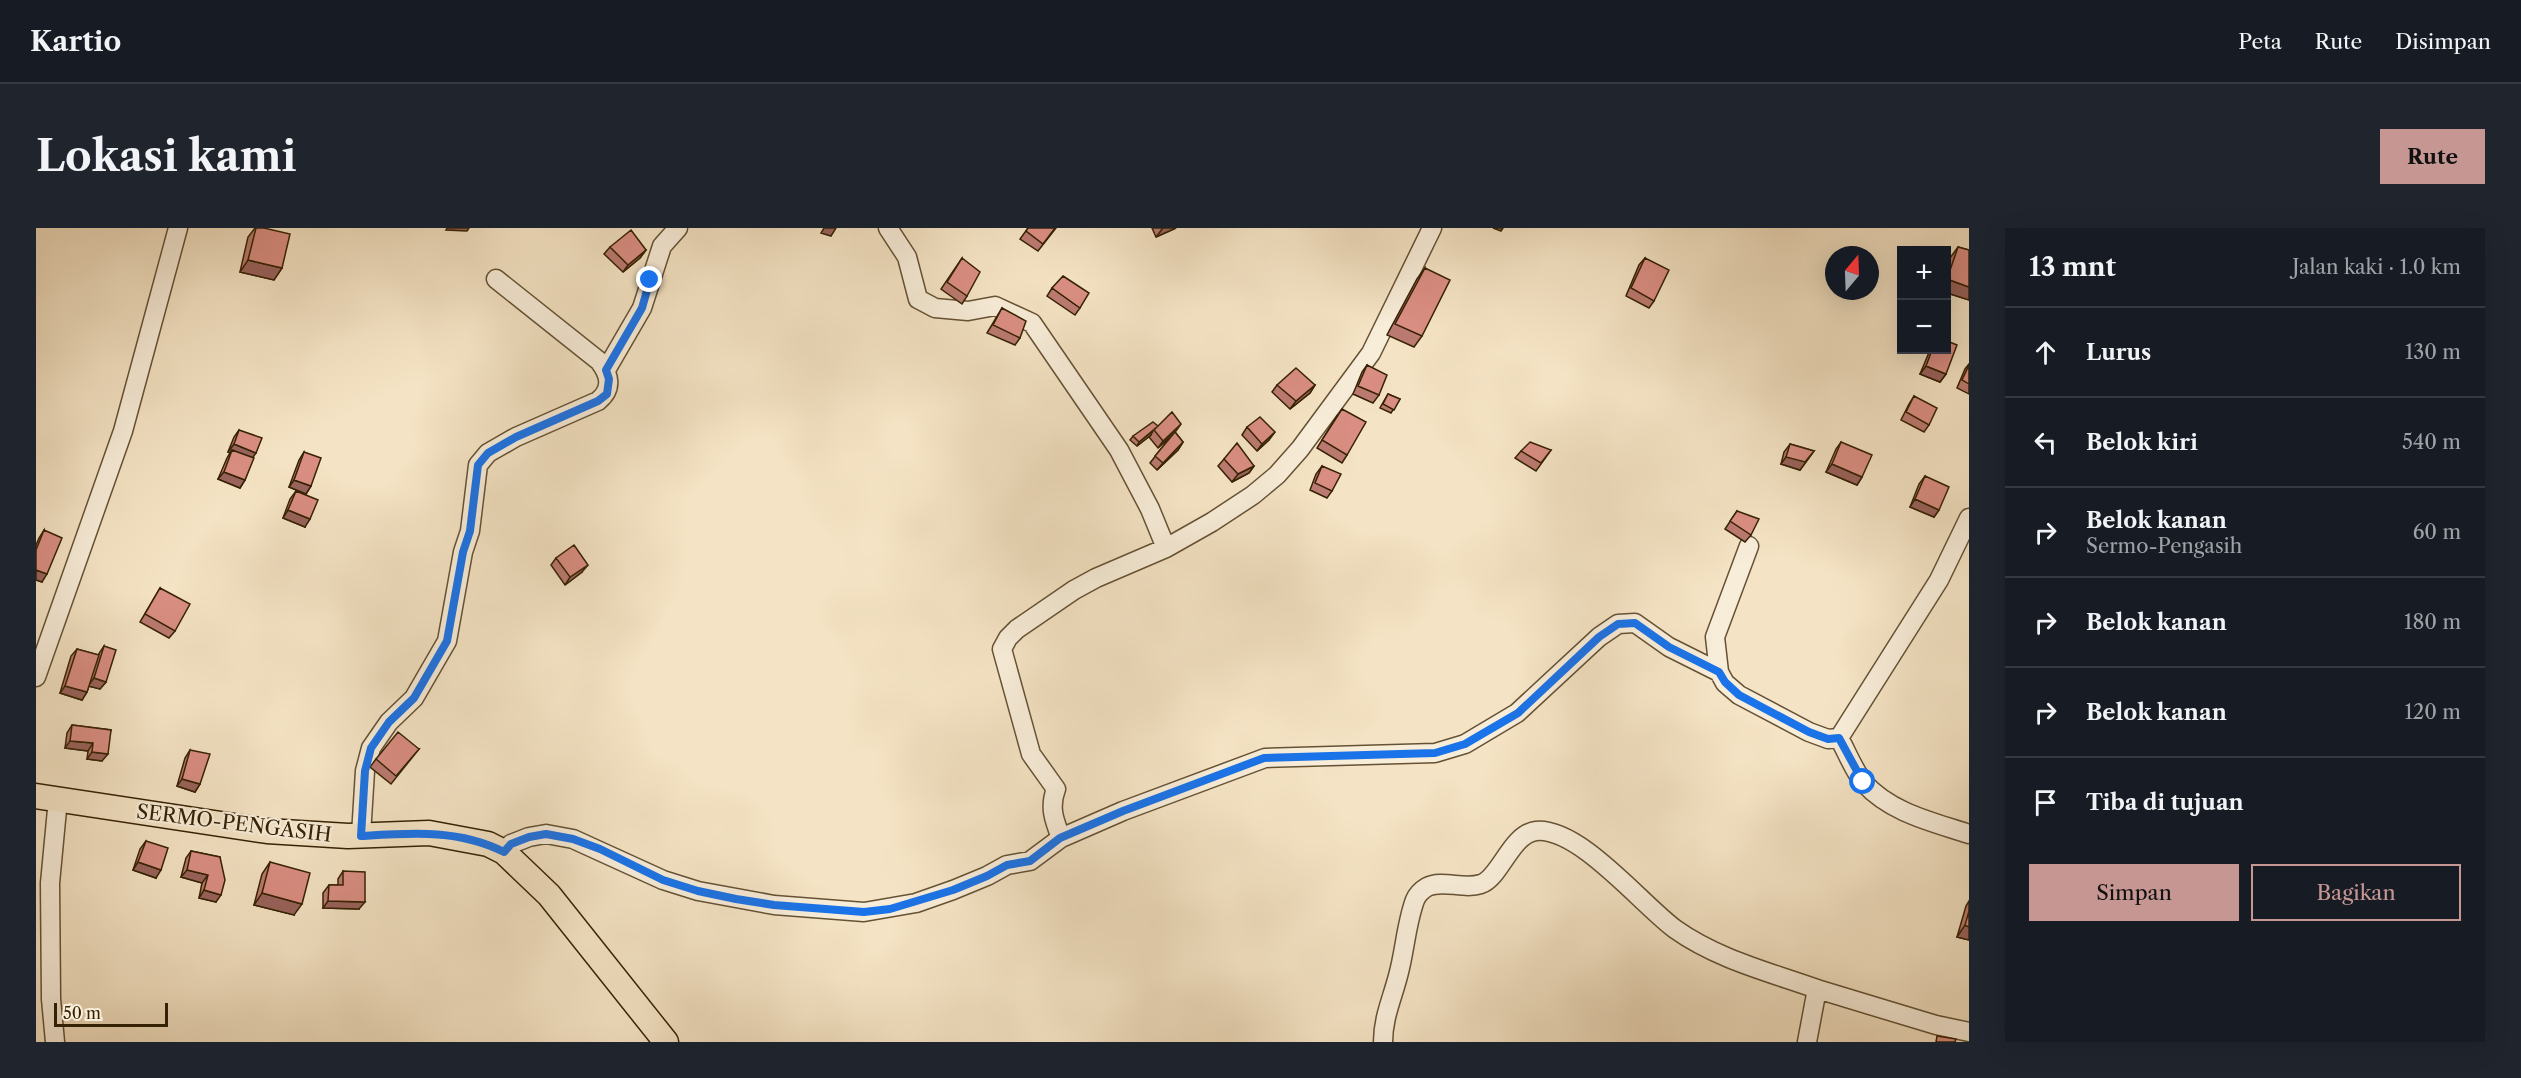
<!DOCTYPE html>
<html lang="id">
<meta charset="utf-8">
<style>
body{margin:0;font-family:"Libre Caslon Text",serif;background:#20242c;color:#f1f3f6}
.controls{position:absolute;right:18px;top:18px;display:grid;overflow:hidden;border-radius:0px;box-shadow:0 6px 24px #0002}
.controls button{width:54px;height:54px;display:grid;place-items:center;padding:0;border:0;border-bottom:2px solid #363941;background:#171b24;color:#f1f3f6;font:30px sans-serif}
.compass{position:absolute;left:1789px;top:18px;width:54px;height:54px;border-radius:50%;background:#171b24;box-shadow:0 6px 24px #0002;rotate:19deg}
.scale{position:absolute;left:18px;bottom:15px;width:114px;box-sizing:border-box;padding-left:6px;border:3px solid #352104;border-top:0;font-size:16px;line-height:21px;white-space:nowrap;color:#352104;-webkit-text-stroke:4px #f8edd9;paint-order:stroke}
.stop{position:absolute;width:18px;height:18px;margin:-14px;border:4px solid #1a73e8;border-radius:50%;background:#fff}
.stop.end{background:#1a73e8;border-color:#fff;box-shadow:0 2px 6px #0008}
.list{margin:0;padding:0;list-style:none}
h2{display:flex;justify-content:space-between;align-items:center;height:78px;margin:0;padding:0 24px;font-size:26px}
h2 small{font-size:20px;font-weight:400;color:#9ea1a6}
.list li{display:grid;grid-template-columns:39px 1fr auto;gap:18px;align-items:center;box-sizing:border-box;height:90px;padding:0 24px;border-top:2px solid #363941}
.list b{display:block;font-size:22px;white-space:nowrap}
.list p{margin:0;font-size:20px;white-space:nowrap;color:#9ea1a6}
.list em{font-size:20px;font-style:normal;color:#9ea1a6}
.actions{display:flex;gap:12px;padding:18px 24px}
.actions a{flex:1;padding:14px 0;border:2px solid #c59692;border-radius:0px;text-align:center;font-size:21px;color:#c59692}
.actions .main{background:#c59692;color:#111}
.icon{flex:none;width:33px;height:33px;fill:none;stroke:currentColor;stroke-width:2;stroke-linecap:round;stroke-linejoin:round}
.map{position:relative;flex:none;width:1933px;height:814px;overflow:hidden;border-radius:0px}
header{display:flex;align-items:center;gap:36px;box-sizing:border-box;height:84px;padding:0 30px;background:#171b24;border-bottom:2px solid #363941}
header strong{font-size:28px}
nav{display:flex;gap:33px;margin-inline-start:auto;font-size:21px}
.intro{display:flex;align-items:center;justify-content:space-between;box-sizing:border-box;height:144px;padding:0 36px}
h1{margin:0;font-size:42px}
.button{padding:15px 27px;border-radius:0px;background:#c59692;color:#111;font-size:21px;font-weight:700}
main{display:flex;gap:36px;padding:0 36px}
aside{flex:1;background:#171b24;border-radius:0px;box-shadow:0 6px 24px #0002}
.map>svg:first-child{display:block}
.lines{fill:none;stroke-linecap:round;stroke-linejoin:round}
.minor-casing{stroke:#655234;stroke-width:21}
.major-casing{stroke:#352104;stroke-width:27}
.minor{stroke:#f8edd9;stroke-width:18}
.major{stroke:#f4e3c4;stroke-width:24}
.wall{fill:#bb7a71;stroke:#352104;stroke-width:1.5}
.shaded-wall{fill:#99635c;stroke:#352104;stroke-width:1.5}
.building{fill:#da8e83;stroke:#352104;stroke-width:1.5}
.route{stroke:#1a73e8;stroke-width:8}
.labels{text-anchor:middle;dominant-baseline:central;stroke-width:4.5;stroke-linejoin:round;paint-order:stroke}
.street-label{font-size:20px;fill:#352104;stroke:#f8edd9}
</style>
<header>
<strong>Kartio</strong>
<nav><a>Peta</a><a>Rute</a><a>Disimpan</a></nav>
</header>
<div class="intro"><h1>Lokasi kami</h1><a class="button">Rute</a></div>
<main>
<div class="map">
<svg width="1933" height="814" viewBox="0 0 1933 814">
<rect width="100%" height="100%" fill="#f4e3c4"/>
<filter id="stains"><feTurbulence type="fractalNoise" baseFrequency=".00333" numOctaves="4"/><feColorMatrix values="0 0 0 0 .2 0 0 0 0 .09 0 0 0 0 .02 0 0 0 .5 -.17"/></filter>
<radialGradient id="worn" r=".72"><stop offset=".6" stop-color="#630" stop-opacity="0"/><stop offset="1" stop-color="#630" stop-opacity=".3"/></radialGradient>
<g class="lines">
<g class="minor-casing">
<path id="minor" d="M 852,0 L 871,29 L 882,71 L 899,80 L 932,83 L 959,78 L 996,95 L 1083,222 L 1114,281 L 1130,320
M 570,142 L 606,80 L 626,18 L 642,0
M 1713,318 L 1679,409 L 1683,444 L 1689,455 L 1703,467 L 1773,504 L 1792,511 L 1803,510 L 1903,352 L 1933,290
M 0,449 L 87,203 L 142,0
M 1803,510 C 1811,524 1818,543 1828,555 C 1855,585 1897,594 1933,606
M 325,607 L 329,543 L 335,520 L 353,494 L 378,470 L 411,413 L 427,324 L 434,303 L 442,237 L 452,225 L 480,209 L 562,173 C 577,161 574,147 563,133 L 460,51
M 1025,610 L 1087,583 L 1229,530 L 1399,525 L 1429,516 L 1481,485 L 1563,409 L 1582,396 L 1599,395 L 1633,419 L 1683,444
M 468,624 L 475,616 L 493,609 L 510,606 L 537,611 L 627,652 L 662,663 L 738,677 L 828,684 L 880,675 L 917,662 L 951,648 L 971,637 L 994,633 L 1025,610 C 1018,592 1013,579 1020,561 L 995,526 L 966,421 L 972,410 L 981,401 L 1038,362 L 1060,350 L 1130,320 L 1176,294 L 1217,267 L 1241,247 L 1264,221 L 1335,125 L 1396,0
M 19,814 L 15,771 L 14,655 L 22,571
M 1347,814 C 1347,790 1356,771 1362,748 C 1369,723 1370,696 1379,672 C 1381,667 1386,662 1391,659 C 1406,651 1428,662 1445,656 C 1464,650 1475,606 1500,603 C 1543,599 1605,676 1639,701 C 1681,731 1733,744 1781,761
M 1771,814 L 1781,761 L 1900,797 L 1933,804"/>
</g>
<g class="major-casing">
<path id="major" d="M 0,568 L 231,603 L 312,608 L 393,605 L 452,616 L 468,624 L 513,667 L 630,814"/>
</g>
<use href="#minor" class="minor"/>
<use href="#major" class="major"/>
</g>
<path class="wall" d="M 219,0 L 228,0 L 246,40 L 238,52 L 204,44 L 212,9 Z
M 992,0 L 1020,0 L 1002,23 L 984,11 Z
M 1116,0 L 1140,0 L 1120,9 Z
M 574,19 L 610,22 L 604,30 L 587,44 L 568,26 Z
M 1922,19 L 1933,22 L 1933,72 L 1911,65 L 1911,41 L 1914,30 Z
M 926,30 L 931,68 L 926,76 L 905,61 Z
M 1609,30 L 1618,73 L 1613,80 L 1590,68 L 1603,37 Z
M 1389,40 L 1386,108 L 1378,119 L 1351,107 L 1381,51 Z
M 1016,60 L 1044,80 L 1039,87 L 1011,68 Z
M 966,80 L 984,110 L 979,117 L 951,105 Z
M 1894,122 L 1911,122 L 1910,146 L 1904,154 L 1884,146 Z
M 1933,136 L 1933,166 L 1921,160 L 1929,141 Z
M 1331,137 L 1343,167 L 1337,175 L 1317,166 L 1326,144 Z
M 1241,157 L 1279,157 L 1274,165 L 1254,181 L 1236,164 Z
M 1352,166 L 1364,171 L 1355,185 L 1344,180 Z
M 1878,168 L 1893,197 L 1888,204 L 1865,192 L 1873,176 Z
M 1301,188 L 1311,227 L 1306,235 L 1281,220 Z
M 1122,198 L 1139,204 L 1147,214 L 1142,222 L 1121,242 L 1114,235 L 1135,208 L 1122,220 L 1113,209 L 1115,207 L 1101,218 L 1094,212 L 1097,208 Z
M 1211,199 L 1233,212 L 1221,223 L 1206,207 Z
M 203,202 L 217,230 L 209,252 L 204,260 L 182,251 L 191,230 L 194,225 L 192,224 L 198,209 Z
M 1805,214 L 1826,249 L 1821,257 L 1790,244 L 1800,221 Z
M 1754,216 L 1778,223 L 1764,242 L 1745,236 L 1748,224 Z
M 1515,222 L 1500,243 L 1479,230 L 1485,223 Z
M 268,224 L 275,258 L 270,266 L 253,259 L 263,232 Z
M 1188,231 L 1218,238 L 1213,245 L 1196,254 L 1182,238 Z
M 1286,238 L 1296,263 L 1291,270 L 1274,262 L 1280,246 Z
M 1889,248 L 1903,282 L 1898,289 L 1874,279 L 1883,256 Z
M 260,263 L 269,299 L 247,290 L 254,271 Z
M 1701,283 L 1715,307 L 1709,314 L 1689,301 Z
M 8,302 L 6,354 L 0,352 L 0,317 L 3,310 Z
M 520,330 L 546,344 L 529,357 L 515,337 Z
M 124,360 L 139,403 L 133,410 L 104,394 Z
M 68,418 L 70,454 L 64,461 L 53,458 L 51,464 L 46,472 L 24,465 L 35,428 L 41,421 L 62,427 Z
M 36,497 L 75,502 L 66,533 L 51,531 L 52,523 L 29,520 L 31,505 Z
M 383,521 L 355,556 L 334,539 L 340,531 Z
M 154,522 L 164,556 L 159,564 L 141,558 L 149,530 Z
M 110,613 L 120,650 L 97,642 L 104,621 Z
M 155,623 L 184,629 L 180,674 L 163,670 L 166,655 L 145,649 L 150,630 Z
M 234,634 L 258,687 L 218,677 L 226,646 Z
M 307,643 L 323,681 L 287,680 L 287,665 L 293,657 L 302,657 L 302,651 Z
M 1933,673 L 1933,712 L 1921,709 L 1930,678 Z"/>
<path class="shaded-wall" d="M 411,0 L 433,0 L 431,3 L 410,2 Z
M 788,0 L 800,0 L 795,8 L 785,5 Z
M 1127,0 L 1140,0 L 1120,9 Z
M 1457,0 L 1467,0 L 1465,3 Z
M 610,22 L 604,30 L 587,44 L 592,37 Z
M 212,32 L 246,40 L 238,52 L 204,44 Z
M 1911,51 L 1933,59 L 1933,72 L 1911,65 Z
M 1890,138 L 1910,146 L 1904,154 L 1884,146 Z
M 1279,157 L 1274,165 L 1254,181 L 1260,173 Z
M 1145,196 L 1140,203 L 1122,220 L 1127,213 Z
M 1117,203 L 1115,207 L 1101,218 L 1103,214 Z
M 1239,204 L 1233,212 L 1221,223 L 1226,216 Z
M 1147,214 L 1142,222 L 1121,242 L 1127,235 Z
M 198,216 L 220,225 L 215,232 L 196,222 L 194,225 L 192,224 Z
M 1778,223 L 1764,242 L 1745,236 L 1750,229 Z
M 1796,236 L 1826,249 L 1821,257 L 1790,244 Z
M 1218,238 L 1213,245 L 1196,254 L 1202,246 Z
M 188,244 L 209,252 L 204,260 L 182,251 Z
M 258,252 L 275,258 L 270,266 L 253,259 Z
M 1879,271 L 1903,282 L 1898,289 L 1874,279 Z
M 252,282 L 274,291 L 269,299 L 247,290 Z
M 552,337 L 546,344 L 529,357 L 534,349 Z
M 0,342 L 11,346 L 6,354 L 0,352 Z
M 58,450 L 70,454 L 64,461 L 52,458 Z
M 29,458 L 51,464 L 46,472 L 24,465 Z
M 34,513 L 57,515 L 52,523 L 29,520 Z
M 56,524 L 72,526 L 66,533 L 51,531 Z
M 146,551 L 164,556 L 159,564 L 141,558 Z
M 102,634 L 125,642 L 120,650 L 97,642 Z
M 151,642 L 172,647 L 166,655 L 145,649 Z
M 168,662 L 185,667 L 180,674 L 163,670 Z
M 226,665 L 266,676 L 258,687 L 218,677 Z
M 292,673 L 329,674 L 323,681 L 287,680 Z
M 1929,697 L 1933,699 L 1933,712 L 1921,709 Z"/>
<path class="building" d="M 220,0 L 228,0 L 254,6 L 246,40 L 212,32 Z
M 992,0 L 1019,0 L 1007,16 L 990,3 Z
M 595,2 L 610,22 L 592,37 L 574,19 Z
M 1922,19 L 1933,22 L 1933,59 L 1911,51 Z
M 926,30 L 944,44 L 931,68 L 911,54 Z
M 1609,30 L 1633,42 L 1618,73 L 1595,60 Z
M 1389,40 L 1414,52 L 1386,108 L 1359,96 Z
M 1027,48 L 1053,65 L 1044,80 L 1016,60 Z
M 966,80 L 990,93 L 984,110 L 957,97 Z
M 1911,113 L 1921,117 L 1910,146 L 1890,138 L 1896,122 L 1911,122 Z
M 1331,137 L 1351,147 L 1343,167 L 1322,158 Z
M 1933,137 L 1933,156 L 1926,152 Z
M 1260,140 L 1279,157 L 1260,173 L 1241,157 Z
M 1352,166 L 1364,171 L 1358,182 L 1347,176 Z
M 1878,168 L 1901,180 L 1893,197 L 1870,184 Z
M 1306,181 L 1330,194 L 1311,227 L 1286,212 Z
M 1136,184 L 1145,196 L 1127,213 L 1118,202 Z
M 1224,189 L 1239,204 L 1226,216 L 1211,199 Z
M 1117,194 L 1122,198 L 1103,214 L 1097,208 Z
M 203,202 L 226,210 L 220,225 L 198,216 Z
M 1139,204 L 1147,214 L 1127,235 L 1119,228 Z
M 1494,214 L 1515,222 L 1505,235 L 1485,223 Z
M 1805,214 L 1836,227 L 1826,249 L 1796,236 Z
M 1201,215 L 1218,238 L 1202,246 L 1188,231 Z
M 1754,216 L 1778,223 L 1769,234 L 1750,229 Z
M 196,222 L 218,230 L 209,252 L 188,244 Z
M 268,224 L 285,230 L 275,258 L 258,252 Z
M 1286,238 L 1305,246 L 1296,263 L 1279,255 Z
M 1889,248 L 1913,259 L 1903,282 L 1879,271 Z
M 260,263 L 282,272 L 274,291 L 252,282 Z
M 1701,283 L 1723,291 L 1715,307 L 1694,293 Z
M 8,302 L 26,310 L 11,346 L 0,342 L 0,322 Z
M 538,317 L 552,337 L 534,349 L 520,330 Z
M 124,360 L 154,376 L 139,403 L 109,386 Z
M 68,418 L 80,422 L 70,454 L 58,450 Z
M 41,421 L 63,427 L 51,464 L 29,458 Z
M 36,497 L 75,502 L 72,526 L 56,524 L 57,515 L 34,513 Z
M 362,504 L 383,521 L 360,548 L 340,531 Z
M 154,522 L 174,526 L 164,556 L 146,551 Z
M 110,613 L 132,620 L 125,642 L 102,634 Z
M 155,623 L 184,629 L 189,652 L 185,667 L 168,662 L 172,647 L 151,642 Z
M 234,634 L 274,645 L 266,676 L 226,665 Z
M 307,643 L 329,644 L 329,674 L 292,673 L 293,657 L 307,657 Z
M 1933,683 L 1933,699 L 1929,697 Z
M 1901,808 L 1920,811 L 1919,814 L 1900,814 Z"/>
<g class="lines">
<path class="route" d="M 614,52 L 606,80 L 570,142 L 573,151 L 571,166 L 562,173 L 480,209 L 452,225 L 442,237 L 434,303 L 427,324 L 411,413 L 378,470 L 353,494 L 335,520 L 329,543 L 325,608 C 375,605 423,601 468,624 L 475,616 L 493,609 L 510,606 L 537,611 L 564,621 L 627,652 L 662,663 L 700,671 L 738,677 L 828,684 L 854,681 L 917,662 L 951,648 L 971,637 L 994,633 L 1024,610 L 1087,583 L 1228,530 L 1399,525 L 1429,516 L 1482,485 L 1563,409 L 1582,396 L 1599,395 L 1633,419 L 1683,444 L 1689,454 L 1703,467 L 1773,504 L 1792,511 L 1803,510 L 1827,554"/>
</g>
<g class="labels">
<g class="street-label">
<text transform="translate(198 595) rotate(7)">SERMO-PENGASIH</text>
</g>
</g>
<rect width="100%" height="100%" filter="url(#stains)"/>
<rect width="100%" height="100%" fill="url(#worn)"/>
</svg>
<div class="controls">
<button>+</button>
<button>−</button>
</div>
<svg class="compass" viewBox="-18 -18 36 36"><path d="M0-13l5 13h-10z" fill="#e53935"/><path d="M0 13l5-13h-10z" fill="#9ea1a6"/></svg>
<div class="scale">50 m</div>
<div class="stop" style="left:1827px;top:554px"></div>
<div class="stop end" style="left:614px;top:52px"></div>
</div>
<aside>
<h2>13 mnt<small>Jalan kaki · 1.0 km</small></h2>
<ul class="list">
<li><svg class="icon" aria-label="ahead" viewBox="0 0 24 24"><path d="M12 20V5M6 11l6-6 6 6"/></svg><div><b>Lurus</b></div><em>130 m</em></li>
<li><svg class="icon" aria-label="left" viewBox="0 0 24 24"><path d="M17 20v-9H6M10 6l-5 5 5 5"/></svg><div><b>Belok kiri</b></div><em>540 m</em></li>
<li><svg class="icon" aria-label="right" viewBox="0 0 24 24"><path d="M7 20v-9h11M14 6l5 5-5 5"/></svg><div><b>Belok kanan</b><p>Sermo-Pengasih</p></div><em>60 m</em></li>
<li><svg class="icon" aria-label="right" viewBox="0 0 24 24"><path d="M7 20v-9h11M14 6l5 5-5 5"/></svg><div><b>Belok kanan</b></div><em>180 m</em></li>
<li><svg class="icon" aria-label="right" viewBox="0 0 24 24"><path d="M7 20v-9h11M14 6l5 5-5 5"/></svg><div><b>Belok kanan</b></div><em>120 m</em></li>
<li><svg class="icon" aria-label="arrive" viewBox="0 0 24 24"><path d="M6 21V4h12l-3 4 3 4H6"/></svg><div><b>Tiba di tujuan</b></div></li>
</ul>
<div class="actions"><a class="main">Simpan</a><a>Bagikan</a></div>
</aside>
</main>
